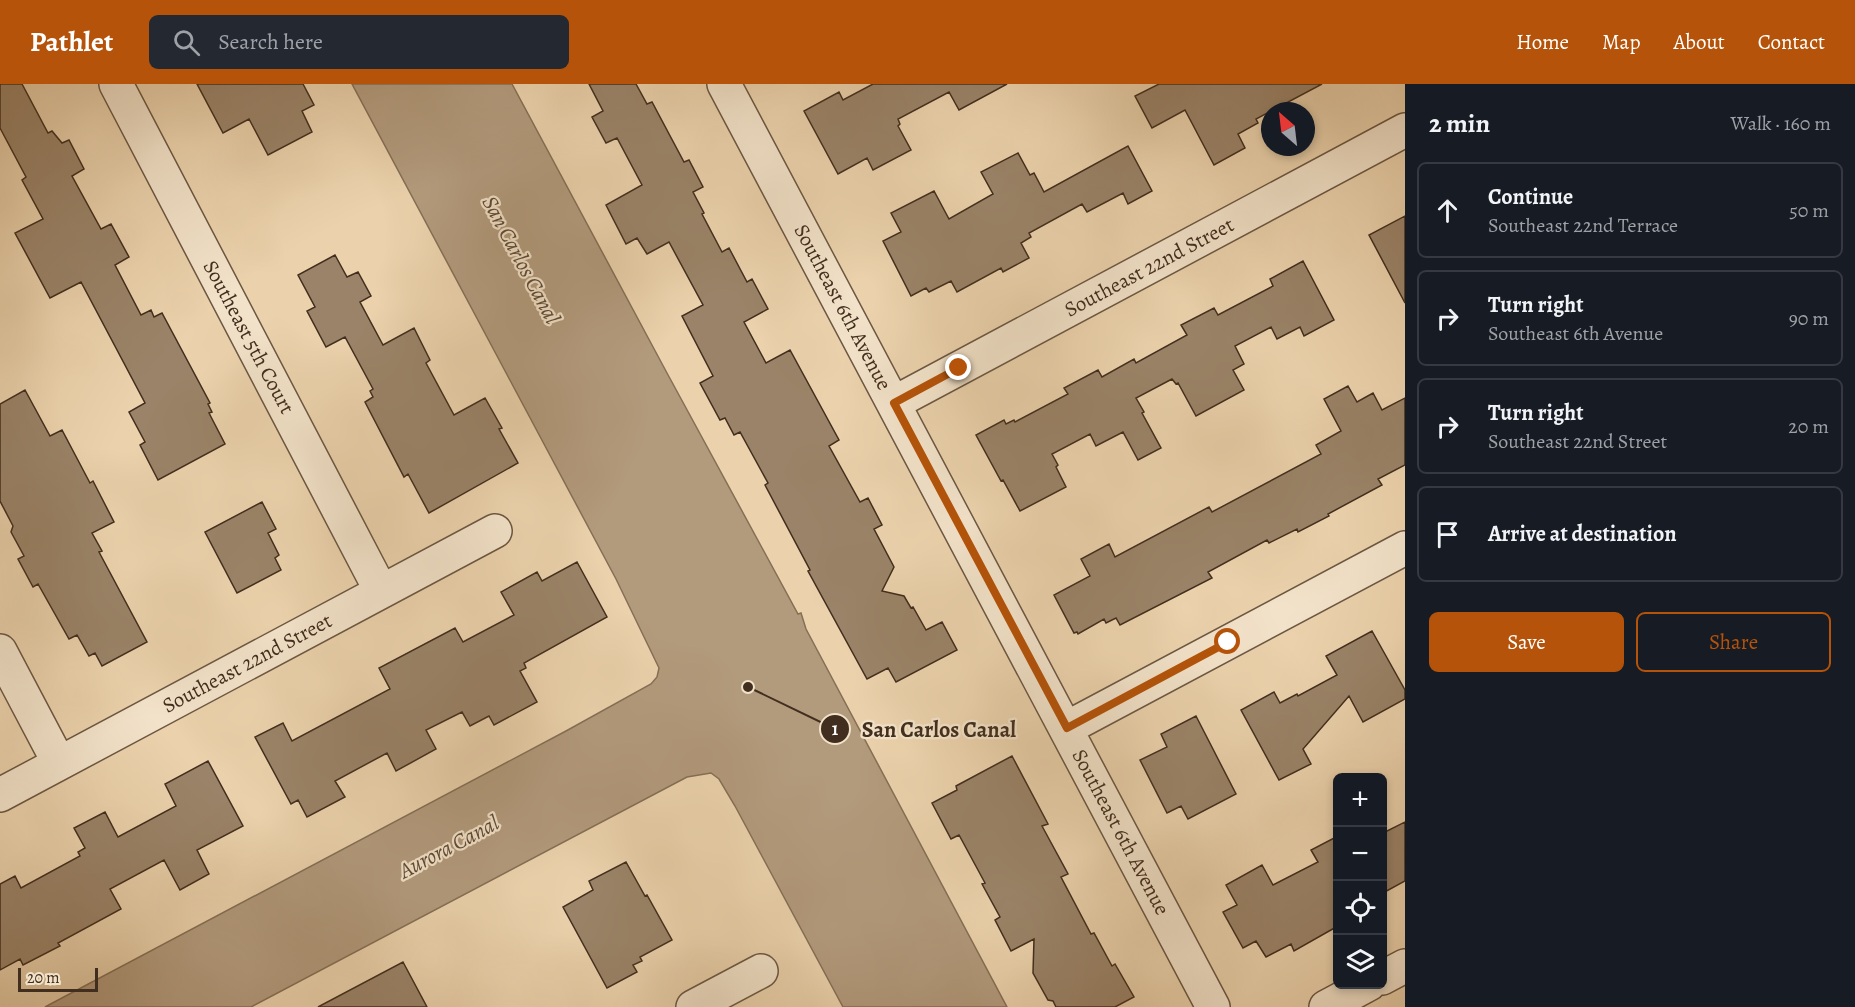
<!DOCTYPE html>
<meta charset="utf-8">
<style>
body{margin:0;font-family:Alegreya,serif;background:#242831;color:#f1f3f6}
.controls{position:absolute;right:18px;bottom:18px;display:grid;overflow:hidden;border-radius:9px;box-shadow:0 3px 9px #0003}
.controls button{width:54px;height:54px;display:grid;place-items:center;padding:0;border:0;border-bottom:2px solid #363941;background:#171b24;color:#f1f3f6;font:30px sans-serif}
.compass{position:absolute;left:1261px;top:18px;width:54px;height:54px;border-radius:50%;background:#171b24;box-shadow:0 3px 9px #0003;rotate:332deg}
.scale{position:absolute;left:18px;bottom:15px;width:80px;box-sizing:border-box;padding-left:6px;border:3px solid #422e1e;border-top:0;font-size:16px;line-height:21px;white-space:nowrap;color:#422e1e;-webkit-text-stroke:4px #f2e2c9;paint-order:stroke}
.stop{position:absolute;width:18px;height:18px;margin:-14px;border:4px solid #b45309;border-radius:50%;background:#fff}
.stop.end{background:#b45309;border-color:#fff;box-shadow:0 2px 6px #0008}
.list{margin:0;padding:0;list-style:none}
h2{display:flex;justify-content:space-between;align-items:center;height:78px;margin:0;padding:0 24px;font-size:26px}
h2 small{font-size:20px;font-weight:400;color:#9ea1a6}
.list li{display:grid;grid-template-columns:39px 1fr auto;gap:18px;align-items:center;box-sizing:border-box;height:96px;margin:0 12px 12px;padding:0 12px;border:2px solid #363941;border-radius:9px}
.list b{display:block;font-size:22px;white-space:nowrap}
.list p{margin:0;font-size:20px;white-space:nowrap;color:#9ea1a6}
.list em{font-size:20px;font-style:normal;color:#9ea1a6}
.actions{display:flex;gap:12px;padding:18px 24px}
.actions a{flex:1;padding:14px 0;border:2px solid #b45309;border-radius:9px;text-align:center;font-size:21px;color:#b45309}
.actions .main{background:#b45309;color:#fff}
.icon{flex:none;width:33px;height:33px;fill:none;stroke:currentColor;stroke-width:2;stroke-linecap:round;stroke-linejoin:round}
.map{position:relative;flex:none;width:1405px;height:923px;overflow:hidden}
header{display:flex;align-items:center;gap:36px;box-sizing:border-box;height:84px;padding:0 30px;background:#b45309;color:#fff}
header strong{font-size:28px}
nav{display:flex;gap:33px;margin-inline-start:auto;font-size:21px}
.search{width:420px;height:54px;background:#242831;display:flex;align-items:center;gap:15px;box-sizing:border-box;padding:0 21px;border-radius:9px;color:#9ea1a6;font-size:22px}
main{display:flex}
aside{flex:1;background:#171b24}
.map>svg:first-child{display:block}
.water{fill:#b29a7c;stroke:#856f56;stroke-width:1.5}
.building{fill:#9a8368;stroke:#422e1e;stroke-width:1.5}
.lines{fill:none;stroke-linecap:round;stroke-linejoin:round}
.street-casing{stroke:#6c5742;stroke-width:36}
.street{stroke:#f2e2c9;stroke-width:33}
.route{stroke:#b45309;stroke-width:8}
.labels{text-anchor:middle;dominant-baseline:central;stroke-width:4.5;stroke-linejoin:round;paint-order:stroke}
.street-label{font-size:21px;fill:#422e1e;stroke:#f2e2c9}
.water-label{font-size:22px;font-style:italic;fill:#5e4936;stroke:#f2e2c9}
.leader{fill:none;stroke:#422e1e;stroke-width:2}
.callout-dot{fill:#422e1e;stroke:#f2e2c9;stroke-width:2}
.mark-label{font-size:18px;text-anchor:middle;font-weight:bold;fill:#fff}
.callout-label{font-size:22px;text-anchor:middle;font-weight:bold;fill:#422e1e;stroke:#f2e2c9;stroke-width:4.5;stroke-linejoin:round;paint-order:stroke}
</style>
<header>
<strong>Pathlet</strong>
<div class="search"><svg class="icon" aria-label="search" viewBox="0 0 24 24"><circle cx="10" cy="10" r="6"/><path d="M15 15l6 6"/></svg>Search here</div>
<nav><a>Home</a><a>Map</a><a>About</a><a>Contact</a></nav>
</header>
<main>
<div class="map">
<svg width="1405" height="923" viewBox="0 0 1405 923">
<rect width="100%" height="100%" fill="#ebd2ac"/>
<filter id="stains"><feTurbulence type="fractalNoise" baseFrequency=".00333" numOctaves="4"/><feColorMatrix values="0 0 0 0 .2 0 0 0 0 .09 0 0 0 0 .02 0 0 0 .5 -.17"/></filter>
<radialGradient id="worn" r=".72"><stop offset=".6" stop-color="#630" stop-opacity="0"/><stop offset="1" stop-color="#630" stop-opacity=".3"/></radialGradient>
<path class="water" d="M 352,0 L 512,0 L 667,289 L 798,530 L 801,529 L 806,545 L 1007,923 L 843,923 L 735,722 L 719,695 L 711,689 L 687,693 L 251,923 L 45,923 L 566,647 L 651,600 L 657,593 L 659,584 L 616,495 Z"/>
<path class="building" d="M 0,0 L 22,0 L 48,49 L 52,47 L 62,59 L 69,56 L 84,85 L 72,92 L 101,145 L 111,140 L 129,173 L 115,181 L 141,231 L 151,226 L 154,233 L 162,229 L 210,319 L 208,320 L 212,328 L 209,329 L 225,360 L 158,396 L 140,361 L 145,358 L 129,328 L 145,319 L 81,198 L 50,214 L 15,149 L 43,135 L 22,96 L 26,93 L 0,44 Z
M 197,0 L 303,0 L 314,21 L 302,27 L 312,48 L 268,71 L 249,35 L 223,49 Z
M 589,0 L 636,0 L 647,20 L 652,18 L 684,78 L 689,76 L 703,103 L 693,108 L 704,129 L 702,130 L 722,168 L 729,164 L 747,198 L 752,195 L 768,225 L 744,238 L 766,279 L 790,266 L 839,356 L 829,362 L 860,418 L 868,414 L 882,441 L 874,445 L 894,483 L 882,507 L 904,512 L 911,524 L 913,523 L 926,546 L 942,538 L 957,566 L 896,598 L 888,584 L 867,595 L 808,487 L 810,486 L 765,401 L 768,399 L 740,348 L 734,351 L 725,334 L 720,336 L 700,299 L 713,292 L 682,232 L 703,221 L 669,158 L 647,170 L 637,154 L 626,160 L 606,121 L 642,101 L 617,54 L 606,59 L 592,33 L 603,27 Z
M 873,0 L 1007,0 L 959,26 L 949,8 L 898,35 L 900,40 L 898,42 L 911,66 L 873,86 L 867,74 L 838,90 L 804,27 L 839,8 L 843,16 Z
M 1159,0 L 1322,0 L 1256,35 L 1258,39 L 1238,50 L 1245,64 L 1214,81 L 1185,26 L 1152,44 L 1135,12 Z
M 1128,62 L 1152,107 L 1128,120 L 1123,109 L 1087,128 L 1082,120 L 1029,149 L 1031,153 L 1021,159 L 1029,174 L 1003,188 L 1001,184 L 957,208 L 951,197 L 929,208 L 926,204 L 911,212 L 883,157 L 901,148 L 891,129 L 934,107 L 949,135 L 993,110 L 981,88 L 1018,69 L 1030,91 L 1034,89 L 1044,108 Z
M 1405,132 L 1405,219 L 1369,151 Z
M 335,171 L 347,193 L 358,188 L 371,212 L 360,218 L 383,261 L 414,244 L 430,276 L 426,279 L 454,331 L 485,314 L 502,344 L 499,345 L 518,379 L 429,429 L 408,390 L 404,393 L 365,318 L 373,313 L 370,307 L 373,305 L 345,253 L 326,263 L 307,227 L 315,223 L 298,191 Z
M 1303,177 L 1334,236 L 1304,252 L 1300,243 L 1277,255 L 1271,243 L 1235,262 L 1244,280 L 1233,286 L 1244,306 L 1196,332 L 1178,299 L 1176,300 L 1172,295 L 1136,314 L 1144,328 L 1142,329 L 1161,364 L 1138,376 L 1123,348 L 1096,362 L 1090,350 L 1052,370 L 1058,381 L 1056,383 L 1066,403 L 1020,427 L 1003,396 L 1001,397 L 976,351 L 1004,336 L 1006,340 L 1014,336 L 1015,338 L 1068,310 L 1064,304 L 1098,286 L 1102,293 L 1134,275 L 1136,279 L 1187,251 L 1181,241 L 1214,224 L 1218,231 L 1273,202 L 1270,195 Z
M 1348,302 L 1357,318 L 1373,309 L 1382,326 L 1405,314 L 1405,381 L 1378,395 L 1382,401 L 1328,430 L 1329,432 L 1298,448 L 1297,445 L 1269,459 L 1267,456 L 1208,488 L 1212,494 L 1120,541 L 1116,534 L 1106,539 L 1104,535 L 1078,550 L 1077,548 L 1074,549 L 1054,511 L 1090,492 L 1081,475 L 1109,460 L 1115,473 L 1209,423 L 1212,428 L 1321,370 L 1316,361 L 1341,347 L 1324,315 Z
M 25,306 L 50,352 L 62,346 L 90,399 L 93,397 L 114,438 L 92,449 L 102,467 L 99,468 L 147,558 L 102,582 L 95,569 L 89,572 L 77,551 L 69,555 L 38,500 L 33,503 L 18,475 L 24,472 L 11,448 L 13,442 L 0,417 L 0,320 Z
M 262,418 L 276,445 L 268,449 L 279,471 L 275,474 L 281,486 L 237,509 L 205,448 Z
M 577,478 L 607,533 L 524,579 L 526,584 L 520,587 L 537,618 L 494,641 L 489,632 L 470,642 L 462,628 L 426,646 L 436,665 L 396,687 L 387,669 L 335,697 L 345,713 L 307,733 L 298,716 L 291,720 L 255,653 L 283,639 L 292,657 L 390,605 L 379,584 L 455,544 L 463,558 L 514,531 L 501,508 L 537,488 L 542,497 Z
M 1372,547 L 1405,606 L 1405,615 L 1363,638 L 1349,612 L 1303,665 L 1311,680 L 1279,696 L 1241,626 L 1274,608 L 1280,619 L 1297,610 L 1298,612 L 1337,591 L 1326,572 Z
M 1196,632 L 1236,710 L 1188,735 L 1181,722 L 1167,729 L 1140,676 L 1167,663 L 1161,650 Z
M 1012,672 L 1048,740 L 1042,742 L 1068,790 L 1061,793 L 1091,850 L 1094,849 L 1112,882 L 1115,880 L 1134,913 L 1115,923 L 1056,923 L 1053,917 L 1048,916 L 1033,889 L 1034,855 L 1011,867 L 995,836 L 1000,833 L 982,800 L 985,799 L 959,751 L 951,755 L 932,719 L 957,706 L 956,702 Z
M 208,677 L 243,742 L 197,766 L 209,790 L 180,806 L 164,776 L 110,805 L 121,825 L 58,859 L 60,862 L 23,881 L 20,875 L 0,886 L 0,800 L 15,792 L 21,804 L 80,772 L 78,768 L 85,764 L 74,744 L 105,728 L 118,753 L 176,722 L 165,700 Z
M 1405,738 L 1405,797 L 1383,809 L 1383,749 Z
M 1338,752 L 1338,842 L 1294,867 L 1291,860 L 1266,873 L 1256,857 L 1243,864 L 1223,828 L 1237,821 L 1226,801 L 1262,781 L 1273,801 L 1318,778 L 1311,766 Z
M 626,778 L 645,812 L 647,811 L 672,856 L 640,873 L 642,877 L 633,881 L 637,888 L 607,904 L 563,823 L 593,806 L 589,797 Z
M 403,878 L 427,923 L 318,923 Z"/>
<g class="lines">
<g class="street-casing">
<path id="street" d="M 116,0 L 381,507
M 724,0 L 1213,923
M 894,319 L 1405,46
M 0,567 L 59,679
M 1067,644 L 1405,464
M 0,711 L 495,447
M 1382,894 L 1405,882
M 693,923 L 761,887
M 1326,923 L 1369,900"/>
</g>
<use href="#street" class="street"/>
</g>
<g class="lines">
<path class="route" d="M 959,284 L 894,319 L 1067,644 L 1228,558"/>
</g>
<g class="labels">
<g class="street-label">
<text transform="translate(1149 183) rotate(-28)">Southeast 22nd Street</text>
<text transform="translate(843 223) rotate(62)">Southeast 6th Avenue</text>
<text transform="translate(249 253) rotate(62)">Southeast 5th Court</text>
<text transform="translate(247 579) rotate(-28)">Southeast 22nd Street</text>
<text transform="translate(1121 748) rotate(62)">Southeast 6th Avenue</text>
</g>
<g class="water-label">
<text transform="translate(521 176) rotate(62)">San Carlos Canal</text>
<text transform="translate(449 763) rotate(-28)">Aurora Canal</text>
</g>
</g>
<path class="leader" d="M748 603L835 645"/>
<g class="callout-dot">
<circle cx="748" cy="603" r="6"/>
<circle cx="835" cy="645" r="15"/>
</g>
<g class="mark-label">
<text x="835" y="651">1</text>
</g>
<g class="callout-label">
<text x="939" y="653">San Carlos Canal</text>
</g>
<rect width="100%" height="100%" filter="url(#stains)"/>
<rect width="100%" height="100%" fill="url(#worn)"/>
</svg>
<div class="controls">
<button>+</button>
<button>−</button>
<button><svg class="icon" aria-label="locate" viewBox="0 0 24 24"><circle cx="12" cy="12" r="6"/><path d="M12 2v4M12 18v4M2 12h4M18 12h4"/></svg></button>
<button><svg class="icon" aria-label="layers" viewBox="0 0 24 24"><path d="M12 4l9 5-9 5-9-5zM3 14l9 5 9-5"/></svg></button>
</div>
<svg class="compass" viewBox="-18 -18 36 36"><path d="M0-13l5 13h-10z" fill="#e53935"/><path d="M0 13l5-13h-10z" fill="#9ea1a6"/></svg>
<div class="scale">20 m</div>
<div class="stop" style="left:1228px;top:558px"></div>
<div class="stop end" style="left:959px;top:284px"></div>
</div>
<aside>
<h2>2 min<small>Walk · 160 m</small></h2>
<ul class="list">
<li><svg class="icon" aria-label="ahead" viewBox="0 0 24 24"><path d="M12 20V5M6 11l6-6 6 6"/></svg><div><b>Continue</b><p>Southeast 22nd Terrace</p></div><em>50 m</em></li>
<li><svg class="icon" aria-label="right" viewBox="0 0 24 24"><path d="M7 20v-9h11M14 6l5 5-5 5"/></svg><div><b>Turn right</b><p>Southeast 6th Avenue</p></div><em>90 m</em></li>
<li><svg class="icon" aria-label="right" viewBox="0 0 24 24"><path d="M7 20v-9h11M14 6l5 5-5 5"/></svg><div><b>Turn right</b><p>Southeast 22nd Street</p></div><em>20 m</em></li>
<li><svg class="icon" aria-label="arrive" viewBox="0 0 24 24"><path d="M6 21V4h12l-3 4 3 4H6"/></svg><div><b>Arrive at destination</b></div></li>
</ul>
<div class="actions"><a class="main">Save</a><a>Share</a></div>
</aside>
</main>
